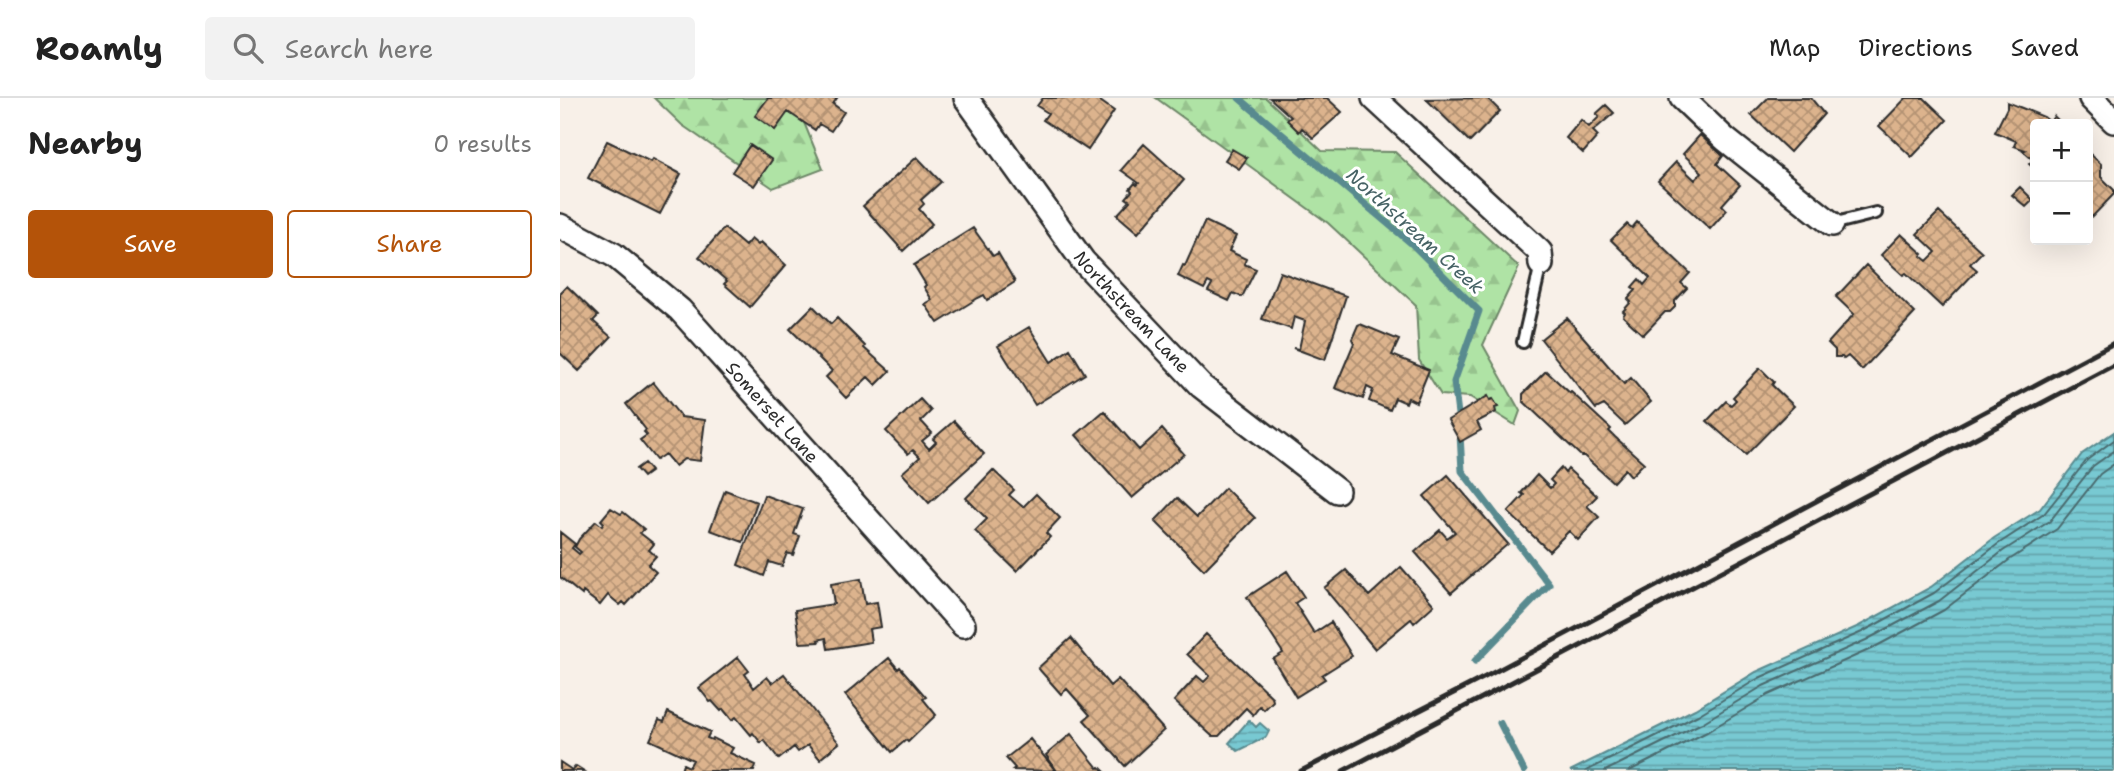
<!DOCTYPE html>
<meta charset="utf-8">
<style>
body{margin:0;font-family:"Shantell Sans",sans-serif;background:#f2f2f2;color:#222}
.controls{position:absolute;right:21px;top:21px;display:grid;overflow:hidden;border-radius:7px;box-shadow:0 7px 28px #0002}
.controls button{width:63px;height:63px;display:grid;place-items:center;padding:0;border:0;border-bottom:2px solid #e0e0e0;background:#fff;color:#222;font:35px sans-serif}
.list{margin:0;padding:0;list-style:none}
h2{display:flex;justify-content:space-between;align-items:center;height:91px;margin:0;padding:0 28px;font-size:30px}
h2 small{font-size:23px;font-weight:400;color:#767676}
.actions{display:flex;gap:14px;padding:21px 28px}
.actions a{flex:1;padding:16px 0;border:2px solid #b45309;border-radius:7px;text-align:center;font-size:24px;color:#b45309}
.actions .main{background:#b45309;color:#fff}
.icon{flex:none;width:38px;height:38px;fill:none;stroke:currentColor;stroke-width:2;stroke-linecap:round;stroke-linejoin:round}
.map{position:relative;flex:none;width:1554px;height:673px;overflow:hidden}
header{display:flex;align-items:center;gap:42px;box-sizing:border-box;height:98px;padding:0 35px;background:#fff;border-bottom:2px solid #e0e0e0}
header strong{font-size:33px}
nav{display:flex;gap:38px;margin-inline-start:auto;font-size:24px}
.search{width:490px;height:63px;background:#f2f2f2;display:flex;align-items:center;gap:18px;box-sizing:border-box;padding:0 24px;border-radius:7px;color:#767676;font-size:26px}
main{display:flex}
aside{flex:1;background:#fff}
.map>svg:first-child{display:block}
.forest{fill:url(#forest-firs);stroke:#6d8768;stroke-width:2}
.water{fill:url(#water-rules);stroke:#598a8f;stroke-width:2}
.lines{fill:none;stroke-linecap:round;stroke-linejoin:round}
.shore{stroke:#4a6a6e;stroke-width:2}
.stream{stroke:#598a8f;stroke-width:7}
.building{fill:url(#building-cross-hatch);stroke:#2b2b2b;stroke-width:2}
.service-casing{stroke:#2b2b2b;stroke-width:16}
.minor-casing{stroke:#2b2b2b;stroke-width:28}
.service{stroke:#fff;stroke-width:10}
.minor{stroke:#fff;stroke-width:23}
.rail{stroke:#2b2b2b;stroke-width:5}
.labels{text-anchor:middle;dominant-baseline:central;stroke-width:6;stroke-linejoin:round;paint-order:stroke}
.street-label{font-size:18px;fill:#2b2b2b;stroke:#fff}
.water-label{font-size:19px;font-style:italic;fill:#466265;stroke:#fff}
</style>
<header>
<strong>Roamly</strong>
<div class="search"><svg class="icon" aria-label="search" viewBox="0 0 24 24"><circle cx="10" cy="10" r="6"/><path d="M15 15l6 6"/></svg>Search here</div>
<nav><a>Map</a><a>Directions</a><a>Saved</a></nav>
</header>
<main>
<aside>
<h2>Nearby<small>0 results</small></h2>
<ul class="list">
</ul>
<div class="actions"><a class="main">Save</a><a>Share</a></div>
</aside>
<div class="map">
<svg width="1554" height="673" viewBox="0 0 1554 673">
<defs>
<pattern id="forest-firs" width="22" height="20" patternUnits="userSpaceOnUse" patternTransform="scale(1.75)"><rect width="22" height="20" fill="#afe3a5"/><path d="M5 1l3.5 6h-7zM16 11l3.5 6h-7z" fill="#97c38e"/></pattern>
<pattern id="water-rules" width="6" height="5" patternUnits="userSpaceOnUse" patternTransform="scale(1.75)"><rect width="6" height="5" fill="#78c9d2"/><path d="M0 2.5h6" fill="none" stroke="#63a3ab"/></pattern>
<pattern id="building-cross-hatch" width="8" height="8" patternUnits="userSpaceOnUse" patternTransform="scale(1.75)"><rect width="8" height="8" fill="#dcb38d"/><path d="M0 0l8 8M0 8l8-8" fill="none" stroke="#b39273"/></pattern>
</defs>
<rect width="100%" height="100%" fill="#f8f0e8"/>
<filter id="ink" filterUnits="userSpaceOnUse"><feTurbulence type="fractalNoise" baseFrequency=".0143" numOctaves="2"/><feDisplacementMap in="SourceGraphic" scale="14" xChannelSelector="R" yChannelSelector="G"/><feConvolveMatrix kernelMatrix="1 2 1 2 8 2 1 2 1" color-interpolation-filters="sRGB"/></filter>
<g filter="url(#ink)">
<path class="forest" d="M 94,0 L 234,0 L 263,71 L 213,90 L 122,27 Z
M 596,0 L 706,0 L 762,53 L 835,54 L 959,169 L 923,247 L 960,313 L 955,327 L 910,299 L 881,297 L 859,262 L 856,207 L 768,125 Z"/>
<path class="water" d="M 1554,334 L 1554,673 L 1010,673 L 1135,611 L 1196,574 L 1299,528 L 1371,489 L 1434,440 L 1480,411 L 1522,356 Z
M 689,622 L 696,629 L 700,625 L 709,633 L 706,639 L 678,653 L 669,645 Z"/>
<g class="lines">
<path class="shore" d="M 1026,673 L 1138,617 L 1199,580 L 1302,534 L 1374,495 L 1438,446 L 1484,416 L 1527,362 L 1554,342
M 1045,673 L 1142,625 L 1203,588 L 1306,542 L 1379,503 L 1443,453 L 1490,423 L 1533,368 L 1554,353
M 1069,673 L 1147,634 L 1208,597 L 1311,551 L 1384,512 L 1449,462 L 1497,431 L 1540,376 L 1554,366"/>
<path class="stream" d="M 679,0 L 851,145 L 919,213 L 894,284 L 899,324
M 900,336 L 902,373 L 989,486 L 915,563
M 940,625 L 964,673"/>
</g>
<path class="building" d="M 208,0 L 277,0 L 273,6 L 284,14 L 271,33 L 259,26 L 255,32 L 228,14 L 215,32 L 195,18 Z
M 483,0 L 536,0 L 554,13 L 528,52 L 483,22 L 488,15 L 477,8 Z
M 710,0 L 767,0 L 782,14 L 753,40 L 742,30 L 739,34 L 727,22 L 731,19 Z
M 927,0 L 940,13 L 910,44 L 866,1 Z
M 1208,0 L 1251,0 L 1264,16 L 1230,54 L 1191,17 Z
M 1346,0 L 1364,0 L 1387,22 L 1352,59 L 1319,28 Z
M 1447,4 L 1484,19 L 1490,24 L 1494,18 L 1502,26 L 1475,26 L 1475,71 L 1469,66 L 1473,62 L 1463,53 L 1465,52 L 1454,48 L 1456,43 L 1435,34 L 1447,10 Z
M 1046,7 L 1054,15 L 1033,33 L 1038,38 L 1023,55 L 1006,40 L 1021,22 L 1029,29 L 1039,19 L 1036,16 Z
M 1140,37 L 1163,58 L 1157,66 L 1180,87 L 1162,107 L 1167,112 L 1150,131 L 1098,83 L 1116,64 L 1135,82 L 1142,74 L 1123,56 Z
M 47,43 L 91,64 L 93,61 L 121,76 L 100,116 L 28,80 Z
M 584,46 L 624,82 L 578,135 L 557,117 L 570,103 L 566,100 L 572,93 L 570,91 L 575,85 L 577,87 L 579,85 L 561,72 Z
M 190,47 L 212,62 L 194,88 L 172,74 Z
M 672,51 L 687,60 L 679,71 L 665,62 Z
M 1528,54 L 1541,66 L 1541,79 L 1554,92 L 1554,96 L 1532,119 L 1528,116 Z
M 357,59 L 381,84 L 361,102 L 364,106 L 359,111 L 372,126 L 343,153 L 303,108 Z
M 1460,89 L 1473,102 L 1466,109 L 1452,97 Z
M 1379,114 L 1422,154 L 1410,166 L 1417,172 L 1382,209 L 1346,175 L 1343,177 L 1321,157 L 1341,136 L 1363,156 L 1361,158 L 1367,163 L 1376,154 L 1357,136 Z
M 645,123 L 676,138 L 669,153 L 686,161 L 684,166 L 696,171 L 682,199 L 673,195 L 669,203 L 648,193 L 652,186 L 648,184 L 644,191 L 618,178 L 623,167 L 625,168 Z
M 1077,124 L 1130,175 L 1121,185 L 1127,190 L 1115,203 L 1115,209 L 1110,214 L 1105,214 L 1083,237 L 1063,218 L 1065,215 L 1063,213 L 1071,204 L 1068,201 L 1076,192 L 1072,189 L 1079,181 L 1084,187 L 1090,180 L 1051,142 L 1067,126 L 1072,130 Z
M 164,130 L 185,148 L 191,141 L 198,147 L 201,144 L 226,167 L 190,209 L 164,186 L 167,183 L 139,159 Z
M 413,130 L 433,158 L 438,155 L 455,184 L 427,202 L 424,197 L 418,200 L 378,225 L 365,206 L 372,202 L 364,189 L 366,187 L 354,167 Z
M 1306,167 L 1355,215 L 1302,272 L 1288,258 L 1284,261 L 1282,259 L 1275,259 L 1275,252 L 1268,245 L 1294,216 L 1276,199 Z
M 720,174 L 786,198 L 765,262 L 733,250 L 739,251 L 745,223 L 734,219 L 731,231 L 702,221 Z
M 7,188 L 38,218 L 33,223 L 51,239 L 19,273 L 0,255 L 0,195 Z
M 253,208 L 271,226 L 277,220 L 305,248 L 304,250 L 330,273 L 316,287 L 308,279 L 286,300 L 266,279 L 272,273 L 230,231 Z
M 1007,220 L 1064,286 L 1071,280 L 1091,304 L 1065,327 L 1044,307 L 1036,311 L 981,241 Z
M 800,226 L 839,242 L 832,257 L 869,272 L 856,304 L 848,300 L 846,305 L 835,300 L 830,312 L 809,303 L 813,292 L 807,289 L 803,301 L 775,290 L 794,245 L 792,241 L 798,227 Z
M 469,229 L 491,264 L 510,251 L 525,276 L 475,307 L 438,248 Z
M 1200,270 L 1214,284 L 1212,287 L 1234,308 L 1186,357 L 1147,323 L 1166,303 L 1171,307 L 1176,302 L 1173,299 Z
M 986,273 L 1010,295 L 1011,294 L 1051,331 L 1049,333 L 1055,339 L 1084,365 L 1071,378 L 1065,371 L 1053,384 L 1024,358 L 1021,358 L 963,303 L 963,296 Z
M 93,284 L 121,319 L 145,322 L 140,363 L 124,361 L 115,368 L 105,356 L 96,362 L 80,342 L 87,337 L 84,334 L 86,332 L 66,306 Z
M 928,298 L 930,302 L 933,301 L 938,309 L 935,310 L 936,314 L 917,324 L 921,332 L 900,344 L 888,322 Z
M 360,301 L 371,313 L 361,323 L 372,335 L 362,343 L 369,351 L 376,344 L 373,341 L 394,323 L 424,356 L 369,405 L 342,375 L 360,359 L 353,352 L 348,356 L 326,333 Z
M 544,313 L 579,352 L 602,331 L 624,356 L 572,400 L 516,337 Z
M 84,365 L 91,373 L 83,379 L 76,371 Z
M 1001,370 L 1005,375 L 1008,371 L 1037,398 L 1027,408 L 1039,419 L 1018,442 L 1009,433 L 989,453 L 948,414 L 964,397 L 961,395 L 977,377 L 990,390 L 994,386 L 990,382 Z
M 433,372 L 454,392 L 449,397 L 463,409 L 476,396 L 500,420 L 486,435 L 490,439 L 457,473 L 415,433 L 427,421 L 406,400 Z
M 888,377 L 948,446 L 891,495 L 855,454 L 880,432 L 887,440 L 895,434 L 864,398 Z
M 665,390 L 695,420 L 644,472 L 595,423 L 617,400 L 637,419 Z
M 165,392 L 197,404 L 183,444 L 150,432 Z
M 204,397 L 243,411 L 234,436 L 240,438 L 233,457 L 227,455 L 222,468 L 209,464 L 204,478 L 178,467 Z
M 51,410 L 61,416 L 63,414 L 84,431 L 80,435 L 94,446 L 89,452 L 96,458 L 88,467 L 96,474 L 66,507 L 63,504 L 60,507 L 48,497 L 40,507 L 23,494 L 22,497 L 0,479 L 0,434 L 15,446 L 12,450 L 19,456 L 21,454 L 15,449 L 19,441 L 36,423 L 42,428 L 44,425 L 41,422 Z
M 841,469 L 874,507 L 854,525 L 851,521 L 815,551 L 764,490 L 786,472 L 809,498 Z
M 727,473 L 744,499 L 735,505 L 754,535 L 771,524 L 792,558 L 762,577 L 765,581 L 736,599 L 713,561 L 723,555 L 687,499 Z
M 301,481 L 305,506 L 317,504 L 321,529 L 309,531 L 311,544 L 268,551 L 266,540 L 258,542 L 259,544 L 240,545 L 235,512 L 274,506 L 271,486 Z
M 646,536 L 712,599 L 713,603 L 704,612 L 700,608 L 693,617 L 686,610 L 659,638 L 652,638 L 614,603 L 637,578 L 644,584 L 650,578 L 627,556 Z
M 511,540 L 550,588 L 558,581 L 604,632 L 565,668 L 524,622 L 530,617 L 507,591 L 501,596 L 478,570 Z
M 178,559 L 189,573 L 185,576 L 194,590 L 207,579 L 212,585 L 224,576 L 279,645 L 260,661 L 248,647 L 238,654 L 234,649 L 219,661 L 204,642 L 201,645 L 193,635 L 191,637 L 176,619 L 172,622 L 163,611 L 161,613 L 152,603 L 150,604 L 139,590 Z
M 329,560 L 338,571 L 340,569 L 366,599 L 363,601 L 376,617 L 348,644 L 346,642 L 332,654 L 285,597 Z
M 108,614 L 150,634 L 147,640 L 152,642 L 153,640 L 173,650 L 170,655 L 196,667 L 194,673 L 121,673 L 123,666 L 129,669 L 133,662 L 90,642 L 99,622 L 104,624 Z
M 511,636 L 538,670 L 540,669 L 544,673 L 497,673 L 486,657 Z
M 470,641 L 496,673 L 452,672 L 455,670 L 446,660 Z
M 0,664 L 12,672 L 16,668 L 24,673 L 0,673 Z"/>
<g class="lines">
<g class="service-casing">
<path id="service" d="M 1272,126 L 1316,115
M 963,244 L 981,166"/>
</g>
<g class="minor-casing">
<g id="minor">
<path id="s1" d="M 406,0 L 523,163 L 641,288 L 777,393"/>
<path d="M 814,0 L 980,154 L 981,166"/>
<path d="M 1122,0 L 1165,41 L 1272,126"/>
<path d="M 1531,0 L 1554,23"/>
<path id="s2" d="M 0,128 L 54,157 L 120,212 L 403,527"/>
</g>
</g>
<use href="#service" class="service"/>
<use href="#minor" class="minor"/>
<path class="rail" d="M 741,673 L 925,579 L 1554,245
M 783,673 L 1554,267"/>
</g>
</g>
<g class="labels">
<g class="street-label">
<text stroke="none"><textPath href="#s1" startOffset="271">Northstream Lane</textPath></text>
<text stroke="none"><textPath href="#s2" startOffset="285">Somerset Lane</textPath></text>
</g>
<g class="water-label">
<text transform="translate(855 133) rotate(42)">Northstream Creek</text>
</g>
</g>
</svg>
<div class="controls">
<button>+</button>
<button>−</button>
</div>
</div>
</main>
